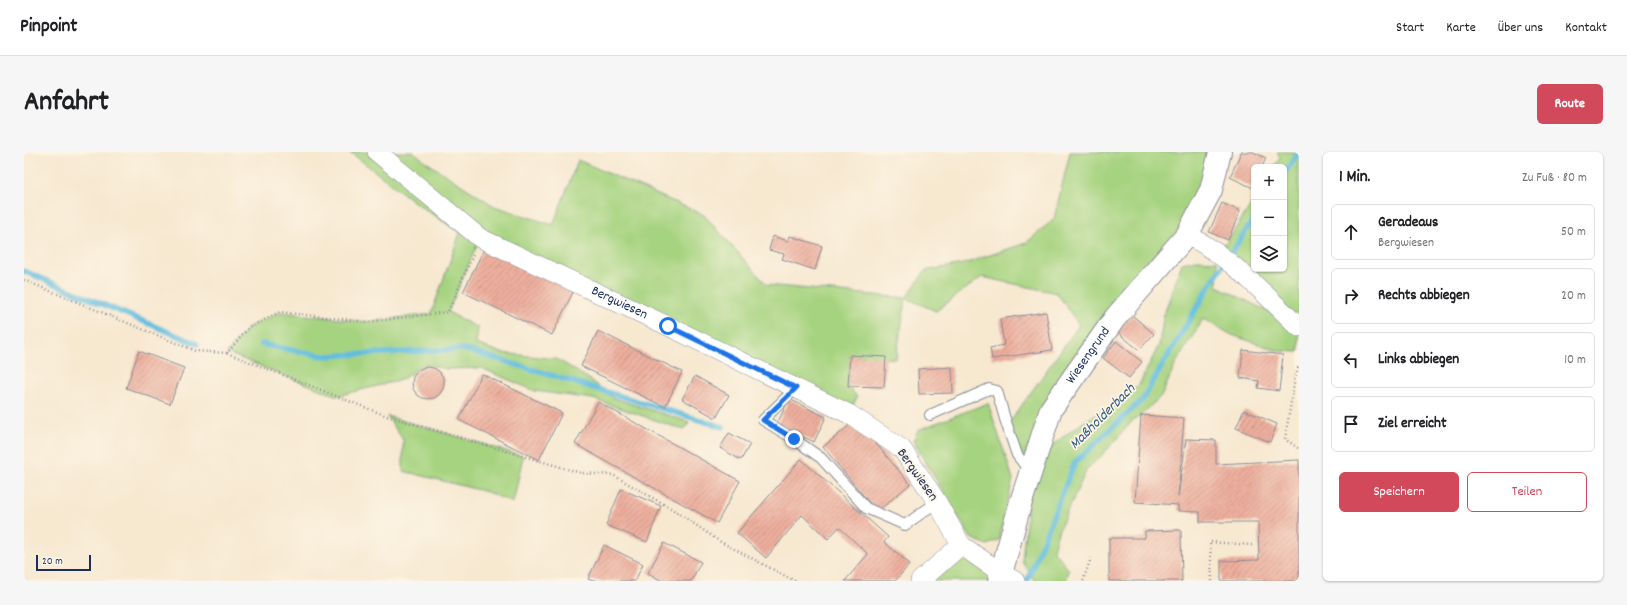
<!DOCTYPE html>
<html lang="de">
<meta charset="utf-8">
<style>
body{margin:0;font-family:Dekko,sans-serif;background:#f6f6f6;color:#202124}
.controls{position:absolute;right:12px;top:12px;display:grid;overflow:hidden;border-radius:6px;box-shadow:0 1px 3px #0004}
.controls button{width:36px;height:36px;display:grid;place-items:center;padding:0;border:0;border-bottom:1px solid #e0e0e0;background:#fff;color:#202124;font:20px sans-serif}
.scale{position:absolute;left:12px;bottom:10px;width:55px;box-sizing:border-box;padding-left:4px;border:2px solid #1b2f5e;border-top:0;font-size:11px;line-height:14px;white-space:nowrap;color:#1b2f5e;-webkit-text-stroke:3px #fcf5e5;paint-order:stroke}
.stop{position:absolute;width:12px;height:12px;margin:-9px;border:3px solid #1a73e8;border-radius:50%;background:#fff}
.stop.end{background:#1a73e8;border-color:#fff;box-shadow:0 1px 4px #0008}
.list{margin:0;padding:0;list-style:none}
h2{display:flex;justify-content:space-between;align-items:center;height:52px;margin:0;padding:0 16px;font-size:17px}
h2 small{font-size:13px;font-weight:400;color:#757577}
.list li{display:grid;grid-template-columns:26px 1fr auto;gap:12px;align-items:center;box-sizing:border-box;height:56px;margin:0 8px 8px;padding:0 8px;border:1px solid #e0e0e0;border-radius:6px}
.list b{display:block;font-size:15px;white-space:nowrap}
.list p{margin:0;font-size:13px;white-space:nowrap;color:#757577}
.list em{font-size:13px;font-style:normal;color:#757577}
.actions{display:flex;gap:8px;padding:12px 16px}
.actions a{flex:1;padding:9px 0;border:1px solid #d1495b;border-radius:6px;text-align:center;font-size:14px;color:#d1495b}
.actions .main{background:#d1495b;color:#fff}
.icon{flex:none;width:22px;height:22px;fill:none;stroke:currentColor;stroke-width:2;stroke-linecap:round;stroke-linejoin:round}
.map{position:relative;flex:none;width:1275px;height:429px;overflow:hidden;border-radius:6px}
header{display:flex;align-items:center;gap:24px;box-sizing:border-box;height:56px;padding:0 20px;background:#fff;border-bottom:1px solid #e0e0e0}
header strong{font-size:19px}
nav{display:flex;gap:22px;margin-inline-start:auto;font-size:14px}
.intro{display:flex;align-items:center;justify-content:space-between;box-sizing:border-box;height:96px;padding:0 24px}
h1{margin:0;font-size:28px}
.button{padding:10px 18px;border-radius:6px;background:#d1495b;color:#fff;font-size:14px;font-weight:700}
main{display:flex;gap:24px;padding:0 24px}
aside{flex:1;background:#fff;border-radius:6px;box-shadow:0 1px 3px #0004}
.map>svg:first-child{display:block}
.grass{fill:#a6d37f;stroke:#60816e}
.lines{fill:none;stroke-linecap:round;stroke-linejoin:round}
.stream{stroke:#61bddf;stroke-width:5.5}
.building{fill:url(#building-hatch)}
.service-casing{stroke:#898c97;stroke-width:12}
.minor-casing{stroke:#898c97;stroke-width:20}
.tertiary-casing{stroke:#898c97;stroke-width:24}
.path{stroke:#898c97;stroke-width:2.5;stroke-dasharray:1 3;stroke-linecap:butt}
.service{stroke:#fff;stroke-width:10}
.minor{stroke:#fff;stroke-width:19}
.tertiary{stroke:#fff;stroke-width:22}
.route{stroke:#1a73e8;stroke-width:5}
.labels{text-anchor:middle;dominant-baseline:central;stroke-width:3.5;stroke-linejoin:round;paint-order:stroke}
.street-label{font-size:14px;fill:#1b2f5e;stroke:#fcf5e5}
.water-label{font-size:15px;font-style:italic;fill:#305a85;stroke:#fcf5e5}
</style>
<header>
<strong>Pinpoint</strong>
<nav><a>Start</a><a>Karte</a><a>Über uns</a><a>Kontakt</a></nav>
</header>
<div class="intro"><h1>Anfahrt</h1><a class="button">Route</a></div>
<main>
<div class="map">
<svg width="1275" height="429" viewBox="0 0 1275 429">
<defs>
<pattern id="building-hatch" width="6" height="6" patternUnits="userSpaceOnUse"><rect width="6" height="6" fill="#eeaf9d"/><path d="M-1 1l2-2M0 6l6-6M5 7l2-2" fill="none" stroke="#c08f83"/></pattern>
</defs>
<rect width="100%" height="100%" fill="#fcf5e5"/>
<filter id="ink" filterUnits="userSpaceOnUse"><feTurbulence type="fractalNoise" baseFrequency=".025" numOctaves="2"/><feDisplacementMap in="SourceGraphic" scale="8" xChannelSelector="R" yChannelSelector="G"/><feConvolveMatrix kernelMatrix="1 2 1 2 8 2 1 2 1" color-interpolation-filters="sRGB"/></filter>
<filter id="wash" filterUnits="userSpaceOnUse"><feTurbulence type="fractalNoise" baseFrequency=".012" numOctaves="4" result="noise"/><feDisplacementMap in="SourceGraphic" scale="16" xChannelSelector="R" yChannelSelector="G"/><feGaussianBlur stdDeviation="0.9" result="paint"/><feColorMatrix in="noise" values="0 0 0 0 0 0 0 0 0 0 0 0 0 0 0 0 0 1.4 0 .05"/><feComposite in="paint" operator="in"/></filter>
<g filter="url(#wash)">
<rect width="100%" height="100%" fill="#f7e8d0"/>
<path class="grass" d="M 326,0 L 390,0 L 402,10 L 470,54 L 529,73 L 554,8 L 680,63 L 743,133 L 882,146 L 901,119 L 939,112 L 1002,91 L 1030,67 L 1046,0 L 1196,0 L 1187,38 L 1027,257 L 1008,320 L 1032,290 L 1061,269 L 1088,254 L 1115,233 L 1135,193 L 1140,162 L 1158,111 L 1172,108 L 1194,109 L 1193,134 L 1273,174 L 1181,92 L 1200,92 L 1204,88 L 1230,48 L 1230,117 L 1260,117 L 1260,15 L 1250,15 L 1256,5 L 1253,0 L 1275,0 L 1275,200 L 1255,199 L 1208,183 L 1179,167 L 1152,211 L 1138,243 L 1117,263 L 1110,267 L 1081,300 L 1063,317 L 1034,380 L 1029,398 L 1045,418 L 1042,429 L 1011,429 L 998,409 L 1007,321 L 983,274 L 1055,173 L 1033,141 L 958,125 L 912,159 L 882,146 L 872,207 L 826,203 L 824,234 L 833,245 L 825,262 L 456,86 L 424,160 L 454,176 L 452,192 L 478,201 L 533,207 L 565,227 L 589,246 L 665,270 L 660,278 L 569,247 L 511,239 L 457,216 L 422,217 L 401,212 L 377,228 L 313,244 L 203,201 L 225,175 L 256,160 L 343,170 L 407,162 L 436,81 L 389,49 Z
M 964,251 L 989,327 L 975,388 L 963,393 L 947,386 L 889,289 L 894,278 Z
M 363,264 L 499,304 L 489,351 L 463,340 L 379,319 L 379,288 Z
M 937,393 L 975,429 L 896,429 Z"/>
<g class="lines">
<path class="stream" d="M 1260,22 L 1275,0
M 0,119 L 173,192
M 237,192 L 299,204 L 440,197 L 699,275
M 1003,429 L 1051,310 L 1118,248 L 1189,128 L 1230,67"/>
</g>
<g id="blocks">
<path class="building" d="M 1217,0 L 1229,0 L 1242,6 L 1238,15 L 1230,15 L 1230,33 L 1229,36 L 1206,25 Z
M 1198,51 L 1216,59 L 1204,88 L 1185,80 Z
M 749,84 L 764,89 L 766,84 L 798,94 L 791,118 L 758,107 L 760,102 L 745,98 Z
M 461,95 L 550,138 L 528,183 L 439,140 Z
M 1022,160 L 1028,198 L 968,207 L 966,196 L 980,193 L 976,167 Z
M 1108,163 L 1130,182 L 1115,198 L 1093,180 Z
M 574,179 L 658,220 L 641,255 L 557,214 Z
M 1092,189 L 1118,210 L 1105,226 L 1079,206 Z
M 1219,198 L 1259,203 L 1255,239 L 1234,236 L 1235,229 L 1216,226 Z
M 115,199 L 160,216 L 146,252 L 102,236 Z
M 826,203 L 862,205 L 860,235 L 824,234 Z
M 928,215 L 929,241 L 895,242 L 894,217 Z
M388 231a16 16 0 1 1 32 0a16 16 0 1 1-32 0Z
M 458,222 L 538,261 L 515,308 L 435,268 Z
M 671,224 L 705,243 L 692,266 L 658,247 Z
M 765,247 L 802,265 L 790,290 L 753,272 Z
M 574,250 L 716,329 L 693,371 L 551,292 Z
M 1220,258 L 1253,272 L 1246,290 L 1212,276 Z
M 1117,263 L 1160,266 L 1154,345 L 1162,287 L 1192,288 L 1192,312 L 1275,308 L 1275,429 L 1197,429 L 1197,409 L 1235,408 L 1234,370 L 1176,370 L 1176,360 L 1154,359 L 1154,353 L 1111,350 Z
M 832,268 L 886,332 L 853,360 L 799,295 Z
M 705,281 L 726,292 L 717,308 L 696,296 Z
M 777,307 L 864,385 L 860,390 L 886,412 L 871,429 L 821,429 L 844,402 L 815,375 L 804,387 L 778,363 L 742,406 L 713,381 Z
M 597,337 L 637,354 L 623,390 L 582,373 Z
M 1157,378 L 1158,429 L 1085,429 L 1085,386 L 1121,386 L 1121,379 Z
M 640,391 L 677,410 L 667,429 L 638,429 L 624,421 Z
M 580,393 L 619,412 L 611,429 L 569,429 L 564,427 Z"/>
</g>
</g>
<g filter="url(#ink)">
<use href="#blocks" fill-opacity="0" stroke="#898c97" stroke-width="1"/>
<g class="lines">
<g class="service-casing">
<path id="service" d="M 772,236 L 739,268 L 770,287 L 797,306 L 842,356 L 881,373 L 913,350
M 906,263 L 965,237 L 973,239 L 981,267 L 993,303 L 1007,321"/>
</g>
<g class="minor-casing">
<g id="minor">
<path id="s1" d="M 353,0 L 456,86 L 644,174 L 825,262 L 878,297 L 913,350 L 937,393 L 977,421 L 991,429"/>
<path d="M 1163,83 C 1206,104 1240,142 1275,175"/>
<path d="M 896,429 L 937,393"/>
</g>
</g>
<g class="tertiary-casing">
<g id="tertiary">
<path id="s2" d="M 975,429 L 996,353 L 1027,257 L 1091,166 L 1163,83 L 1187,38 L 1196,0"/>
</g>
</g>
<path class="path" d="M 0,128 L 171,199 L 203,201 L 225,175 L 256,160 L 343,170 L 424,160 L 449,103
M 203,201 L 363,264 L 557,321 L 589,323 L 653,360 L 695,389 L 771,429
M 1274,296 L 1261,287 L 1271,226 L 1275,213
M 1059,429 L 1067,406
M 1188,429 L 1186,390 L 1228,393"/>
<use href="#service" class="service"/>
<use href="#minor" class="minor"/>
<use href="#tertiary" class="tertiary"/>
</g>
</g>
<g class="lines" filter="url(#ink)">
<path class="route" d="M 644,174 L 772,236 L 739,268 L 770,287"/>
</g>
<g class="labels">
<g class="street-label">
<text stroke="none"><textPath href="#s1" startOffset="288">Bergwiesen</textPath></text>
<text stroke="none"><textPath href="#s2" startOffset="245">Wiesengrund</textPath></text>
<text transform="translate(893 323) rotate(55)">Bergwiesen</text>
</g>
<g class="water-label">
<text transform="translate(1079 265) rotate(-45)">Maßholderbach</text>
</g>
</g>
</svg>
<div class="controls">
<button>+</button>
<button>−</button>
<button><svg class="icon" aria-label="layers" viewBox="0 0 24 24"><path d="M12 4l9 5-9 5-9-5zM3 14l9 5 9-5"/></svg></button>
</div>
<div class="scale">20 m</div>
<div class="stop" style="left:644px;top:174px"></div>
<div class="stop end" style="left:770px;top:287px"></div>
</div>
<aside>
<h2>1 Min.<small>Zu Fuß · 80 m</small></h2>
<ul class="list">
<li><svg class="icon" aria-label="ahead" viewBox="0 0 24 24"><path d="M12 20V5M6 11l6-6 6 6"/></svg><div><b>Geradeaus</b><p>Bergwiesen</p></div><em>50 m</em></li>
<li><svg class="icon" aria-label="right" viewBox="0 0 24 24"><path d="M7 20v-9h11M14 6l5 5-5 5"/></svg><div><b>Rechts abbiegen</b></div><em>20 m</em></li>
<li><svg class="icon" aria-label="left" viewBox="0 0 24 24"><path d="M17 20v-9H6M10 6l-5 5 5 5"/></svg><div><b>Links abbiegen</b></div><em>10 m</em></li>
<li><svg class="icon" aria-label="arrive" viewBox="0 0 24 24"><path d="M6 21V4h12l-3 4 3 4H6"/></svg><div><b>Ziel erreicht</b></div></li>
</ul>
<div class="actions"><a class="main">Speichern</a><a>Teilen</a></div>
</aside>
</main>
